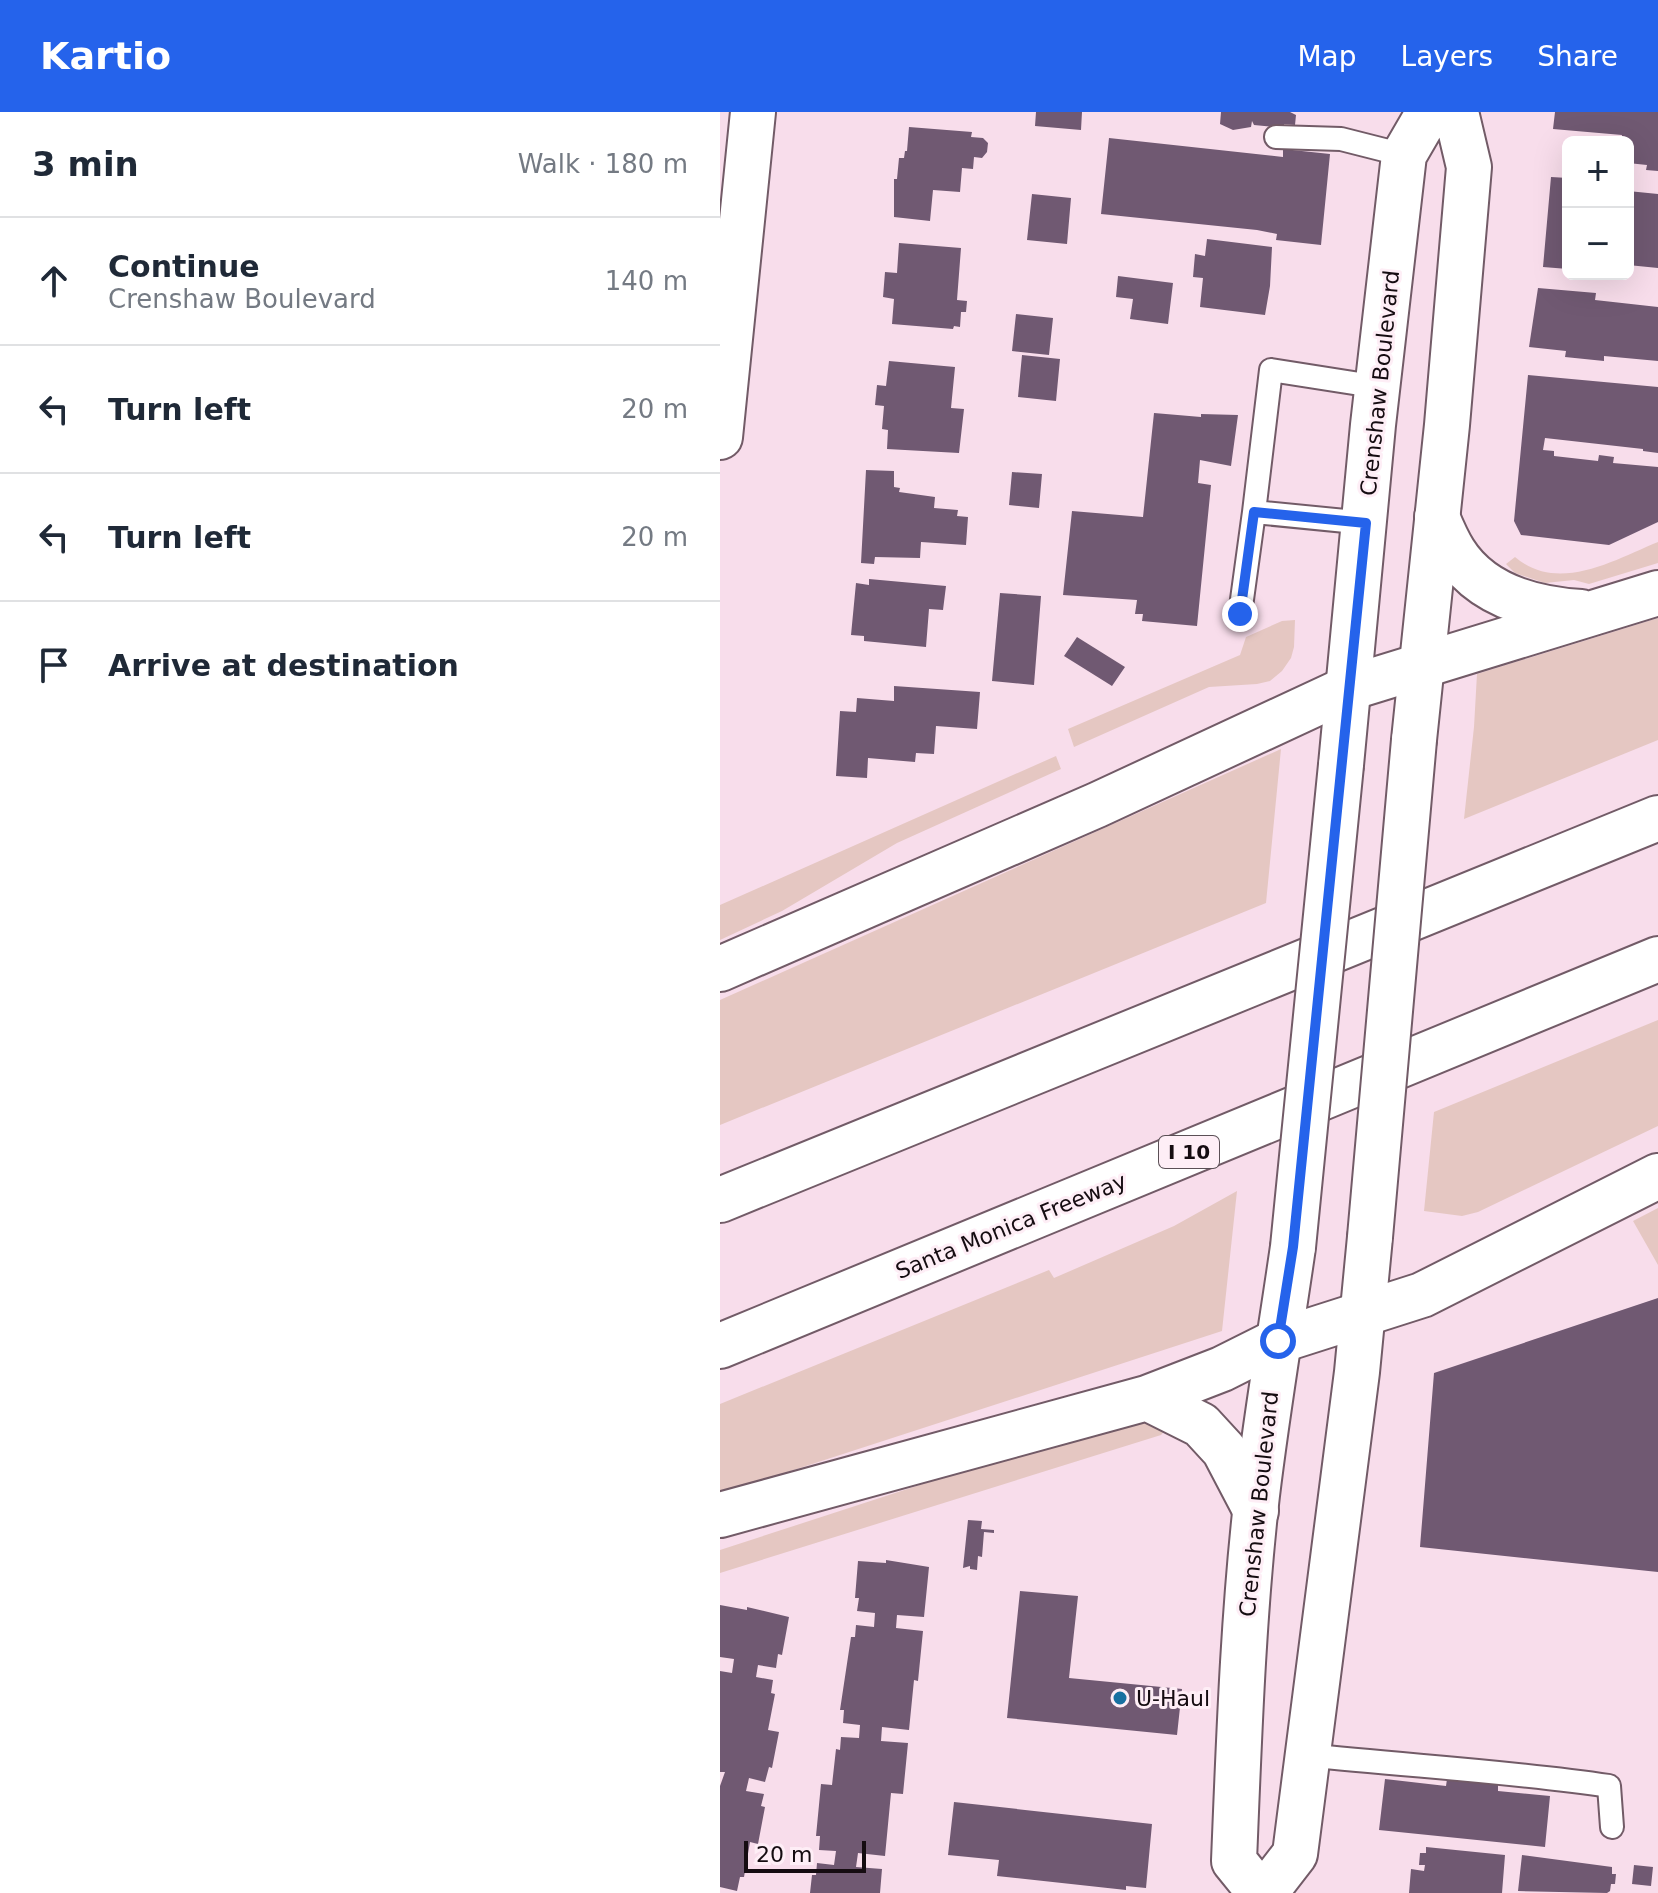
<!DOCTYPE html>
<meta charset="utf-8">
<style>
body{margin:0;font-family:"DejaVu Sans",sans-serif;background:#f6f6f7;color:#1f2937}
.controls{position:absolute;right:24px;top:24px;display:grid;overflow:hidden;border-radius:12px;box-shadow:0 8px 32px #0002}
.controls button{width:72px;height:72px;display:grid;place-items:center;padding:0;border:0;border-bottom:2px solid #e0e1e3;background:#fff;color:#1f2937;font:40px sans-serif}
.scale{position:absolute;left:24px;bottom:20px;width:122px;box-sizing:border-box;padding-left:8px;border:4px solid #150c11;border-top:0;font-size:22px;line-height:28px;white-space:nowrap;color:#150c11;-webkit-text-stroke:6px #feeef6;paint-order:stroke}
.stop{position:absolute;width:24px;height:24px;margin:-18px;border:6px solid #2563eb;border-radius:50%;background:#fff}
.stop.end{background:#2563eb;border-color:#fff;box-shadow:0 2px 8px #0008}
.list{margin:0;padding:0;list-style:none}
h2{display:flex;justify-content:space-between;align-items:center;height:104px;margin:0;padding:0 32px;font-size:34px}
h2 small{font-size:26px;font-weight:400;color:#747a83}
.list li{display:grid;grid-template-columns:52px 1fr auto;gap:24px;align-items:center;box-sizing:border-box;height:128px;padding:0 32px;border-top:2px solid #e0e1e3}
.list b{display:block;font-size:30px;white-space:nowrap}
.list p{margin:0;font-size:26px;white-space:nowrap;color:#747a83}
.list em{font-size:26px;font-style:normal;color:#747a83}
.icon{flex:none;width:44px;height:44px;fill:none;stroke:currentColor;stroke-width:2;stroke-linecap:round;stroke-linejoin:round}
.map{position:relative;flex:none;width:938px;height:1781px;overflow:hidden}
header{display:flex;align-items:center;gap:48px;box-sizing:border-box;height:112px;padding:0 40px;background:#2563eb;color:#fff}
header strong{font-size:38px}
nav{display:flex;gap:44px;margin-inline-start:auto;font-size:28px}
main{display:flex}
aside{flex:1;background:#fff}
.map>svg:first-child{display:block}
.green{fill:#e5c7c2}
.building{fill:#705972}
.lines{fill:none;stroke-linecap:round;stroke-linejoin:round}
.service-casing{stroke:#725b67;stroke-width:26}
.minor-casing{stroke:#725b67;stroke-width:48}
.primary-casing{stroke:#725b67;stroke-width:48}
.motorway-casing{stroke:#725b67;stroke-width:48}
.service{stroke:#fff;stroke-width:22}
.minor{stroke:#fff;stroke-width:44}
.primary{stroke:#fff;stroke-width:44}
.motorway{stroke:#fff;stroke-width:44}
.primary-bridge-casing{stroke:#725b67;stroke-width:48;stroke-linecap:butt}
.primary-bridge{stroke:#fff;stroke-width:44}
.route{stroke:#2563eb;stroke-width:10}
.poi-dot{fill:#1870a0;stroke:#feeef6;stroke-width:3}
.labels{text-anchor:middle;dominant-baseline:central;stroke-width:6;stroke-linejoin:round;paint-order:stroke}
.shield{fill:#feeef6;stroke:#5b5056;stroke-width:2}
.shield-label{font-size:20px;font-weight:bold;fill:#150c11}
.street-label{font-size:22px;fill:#150c11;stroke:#feeef6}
.poi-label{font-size:22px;fill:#150c11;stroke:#feeef6;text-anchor:start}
</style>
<header>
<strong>Kartio</strong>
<nav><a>Map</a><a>Layers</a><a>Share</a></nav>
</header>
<main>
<aside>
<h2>3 min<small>Walk · 180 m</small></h2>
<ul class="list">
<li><svg class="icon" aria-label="ahead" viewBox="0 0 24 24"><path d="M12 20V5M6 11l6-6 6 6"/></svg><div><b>Continue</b><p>Crenshaw Boulevard</p></div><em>140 m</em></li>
<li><svg class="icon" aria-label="left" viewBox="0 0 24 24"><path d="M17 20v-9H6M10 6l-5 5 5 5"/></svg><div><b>Turn left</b></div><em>20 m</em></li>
<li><svg class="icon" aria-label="left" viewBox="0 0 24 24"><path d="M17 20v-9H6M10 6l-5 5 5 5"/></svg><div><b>Turn left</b></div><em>20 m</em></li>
<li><svg class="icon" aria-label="arrive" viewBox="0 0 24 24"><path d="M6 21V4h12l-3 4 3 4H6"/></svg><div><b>Arrive at destination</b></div></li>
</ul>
</aside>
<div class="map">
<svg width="938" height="1781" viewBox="0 0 938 1781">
<rect width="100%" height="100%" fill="#f8ddeb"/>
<path class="green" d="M 938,430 L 938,451 L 869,472 L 854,468 L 825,471 L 795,461 L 786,452 L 795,445 C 838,482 894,448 938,430 Z
M 938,506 L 938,628 L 744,707 L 754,615 L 757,562 Z
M 575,508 L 574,535 L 571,546 L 562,559 L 550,569 L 537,572 L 489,575 L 354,635 L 348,617 L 520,543 L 526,525 L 562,509 Z
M 561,637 L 546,791 L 0,1013 L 0,888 Z
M 336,644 L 341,657 L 177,731 L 62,799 L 0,828 L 0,793 Z
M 938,908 L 938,1014 L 758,1100 L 742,1104 L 704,1099 L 714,1000 Z
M 517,1079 L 502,1219 L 0,1382 L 0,1292 L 329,1158 L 334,1166 L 454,1114 Z
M 938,1096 L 938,1153 L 913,1109 Z
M 415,1306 L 449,1314 L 441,1323 L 0,1461 L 0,1438 L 390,1311 Z"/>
<path class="building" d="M 316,0 L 362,0 L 361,18 L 315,14 Z
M 501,0 L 570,0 L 576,3 L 575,13 L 564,12 L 564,16 L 534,13 L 532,9 L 531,15 L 513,18 L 500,12 Z
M 835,0 L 938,0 L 938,59 L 926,58 L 927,53 L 908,51 L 908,30 L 901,30 L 902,23 L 833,17 Z
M 189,15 L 252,20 L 251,25 L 263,26 L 268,31 L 267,40 L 262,46 L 254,45 L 253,57 L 242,56 L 240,80 L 213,78 L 210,109 L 174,105 L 174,67 L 177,67 L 179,46 L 184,46 L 185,39 L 187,39 Z
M 389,26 L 563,45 L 563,37 L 610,42 L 601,133 L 556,128 L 557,122 L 537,118 L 381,102 Z
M 831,65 L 848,66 L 848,157 L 823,155 Z
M 908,79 L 938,82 L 938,156 L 908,153 Z
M 312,82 L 351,86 L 347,132 L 307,128 Z
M 487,127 L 552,135 L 550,174 L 545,203 L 480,195 L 483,166 L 473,165 L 475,142 L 485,144 Z
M 179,131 L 241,136 L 237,188 L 247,189 L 246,200 L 241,200 L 240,215 L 234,214 L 233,217 L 172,212 L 174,187 L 163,185 L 165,160 L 177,161 Z
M 398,164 L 453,171 L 448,212 L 410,207 L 413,187 L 396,185 Z
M 818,176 L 876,181 L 875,188 L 938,195 L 938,249 L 884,244 L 884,249 L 845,245 L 846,239 L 809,235 Z
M 296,202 L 333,206 L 329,243 L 292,239 Z
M 302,243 L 340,247 L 336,289 L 298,285 Z
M 169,249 L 235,255 L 231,296 L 244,297 L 239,341 L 167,337 L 168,318 L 162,317 L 164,294 L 155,293 L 157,273 L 166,274 Z
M 808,263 L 938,275 L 938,341 L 923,339 L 923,337 L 825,326 L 823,338 L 834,339 L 834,344 L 878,349 L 879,343 L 894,345 L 893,351 L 938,355 L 938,410 L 889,433 L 801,423 L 794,409 Z
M 434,301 L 481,305 L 481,302 L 518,303 L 511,354 L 480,348 L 478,371 L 491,373 L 477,514 L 422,509 L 423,502 L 415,502 L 417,488 L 343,483 L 352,399 L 423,405 Z
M 146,358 L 174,359 L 174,375 L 180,376 L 179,380 L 215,385 L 214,396 L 238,398 L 237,404 L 248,405 L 246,433 L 201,430 L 200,446 L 155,445 L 154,452 L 141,451 Z
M 292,360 L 322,362 L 319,396 L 289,393 Z
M 149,467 L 226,474 L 223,498 L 209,497 L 206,535 L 144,529 L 144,524 L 131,523 L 136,471 L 149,473 Z
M 280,481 L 321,484 L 314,573 L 272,569 Z
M 357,525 L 405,555 L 392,574 L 344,544 Z
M 174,574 L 260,580 L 257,617 L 216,614 L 214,642 L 196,641 L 195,650 L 148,646 L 147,666 L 116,664 L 120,599 L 136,600 L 137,586 L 174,589 Z
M 938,1186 L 938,1460 L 700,1435 L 714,1261 Z
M 248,1408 L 262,1409 L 261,1417 L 274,1418 L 274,1421 L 264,1420 L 262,1445 L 258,1444 L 257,1458 L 250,1457 L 250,1454 L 243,1456 Z
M 166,1448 L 209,1455 L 204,1505 L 177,1503 L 176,1516 L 203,1519 L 198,1569 L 194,1568 L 189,1618 L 162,1615 L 161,1629 L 188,1631 L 183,1682 L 171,1681 L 165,1744 L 138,1741 L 136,1755 L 162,1757 L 160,1781 L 90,1781 L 92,1763 L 96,1763 L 97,1751 L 114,1753 L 116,1739 L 99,1738 L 100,1724 L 96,1724 L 101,1672 L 112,1673 L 116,1637 L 120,1638 L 121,1625 L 139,1626 L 140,1613 L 123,1611 L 124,1598 L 120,1598 L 131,1525 L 135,1525 L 136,1513 L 154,1515 L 155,1501 L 137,1499 L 139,1486 L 135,1486 L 138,1449 L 166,1451 Z
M 300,1479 L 358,1484 L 349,1566 L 462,1577 L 457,1623 L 287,1606 Z
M 0,1493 L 27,1498 L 27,1495 L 69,1505 L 62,1543 L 58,1542 L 56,1556 L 38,1553 L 36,1565 L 53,1568 L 51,1581 L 55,1582 L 48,1618 L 59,1620 L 52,1656 L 49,1655 L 45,1670 L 29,1666 L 26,1679 L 44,1682 L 41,1694 L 45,1695 L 38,1732 L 30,1730 L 24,1765 L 20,1765 L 17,1779 L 0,1775 L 0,1674 L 5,1660 L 0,1660 L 0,1559 L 12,1561 L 14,1547 L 0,1545 Z
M 665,1667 L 726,1674 L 727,1667 L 778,1672 L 778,1679 L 830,1684 L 825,1735 L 659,1718 Z
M 234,1690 L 432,1712 L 426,1776 L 406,1774 L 406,1778 L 277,1764 L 279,1748 L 228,1743 Z
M 706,1735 L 785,1743 L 782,1781 L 689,1781 L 691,1757 L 704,1759 L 705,1753 L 699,1753 L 700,1741 L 706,1741 Z
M 802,1743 L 892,1755 L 892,1762 L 896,1762 L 895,1772 L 891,1772 L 890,1779 L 887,1781 L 798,1779 Z
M 914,1753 L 933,1755 L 931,1774 L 912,1772 Z"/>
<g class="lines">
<g class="service-casing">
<path id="service" d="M 556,25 L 621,27 L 684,43
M 646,411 L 534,400 L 551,258 L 659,275
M 520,502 L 534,400
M 587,1643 C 688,1654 789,1659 889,1674 L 892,1715"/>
</g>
<g class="minor-casing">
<path id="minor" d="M 0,325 L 33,0"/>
</g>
<g class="primary-casing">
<path id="primary" d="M 694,628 L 727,313 L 749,55 L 736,0
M 621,653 L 653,313 L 684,43 L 709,0
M 540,1781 L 514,1749 C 519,1627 523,1505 537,1383 C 547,1300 561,1218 573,1135
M 545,1781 L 575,1742 L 637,1260 L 650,1125"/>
</g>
<g class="motorway-casing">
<path id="motorway" d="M 717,405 C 722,417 727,429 734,440 C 761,483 813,497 861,500
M 0,857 L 377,693 L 629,576 L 938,481
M 0,1088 L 938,706
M 0,1234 L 938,847
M 427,1286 L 481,1313 L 504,1338 L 536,1399
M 0,1403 L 427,1286 L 502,1257 L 558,1229 L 702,1183 L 938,1064"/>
</g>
<use href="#service" class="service"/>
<use href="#minor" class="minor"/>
<use href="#primary" class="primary"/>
<use href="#motorway" class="motorway"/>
<g class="primary-bridge-casing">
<path id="primary-bridge" d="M 650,1125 L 694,628
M 573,1135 L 621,653"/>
</g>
<use href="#primary-bridge" class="primary-bridge"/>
</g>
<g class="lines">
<path class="route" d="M 520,502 L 534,400 L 646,411 L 573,1135 L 558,1229"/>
</g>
<circle class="poi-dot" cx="400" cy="1586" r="8"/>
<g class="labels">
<rect class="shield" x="439" y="1024" width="60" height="32" rx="6"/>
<g class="shield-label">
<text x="469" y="1040">I 10</text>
</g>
<g class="street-label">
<text transform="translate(660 271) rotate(-84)">Crenshaw Boulevard</text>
<text transform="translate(291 1114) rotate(-22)">Santa Monica Freeway</text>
<text transform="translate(539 1392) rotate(-84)">Crenshaw Boulevard</text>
</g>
<g class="poi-label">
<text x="416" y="1586">U-Haul</text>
</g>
</g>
</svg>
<div class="controls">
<button>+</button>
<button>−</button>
</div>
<div class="scale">20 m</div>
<div class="stop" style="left:558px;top:1229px"></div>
<div class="stop end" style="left:520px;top:502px"></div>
</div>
</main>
